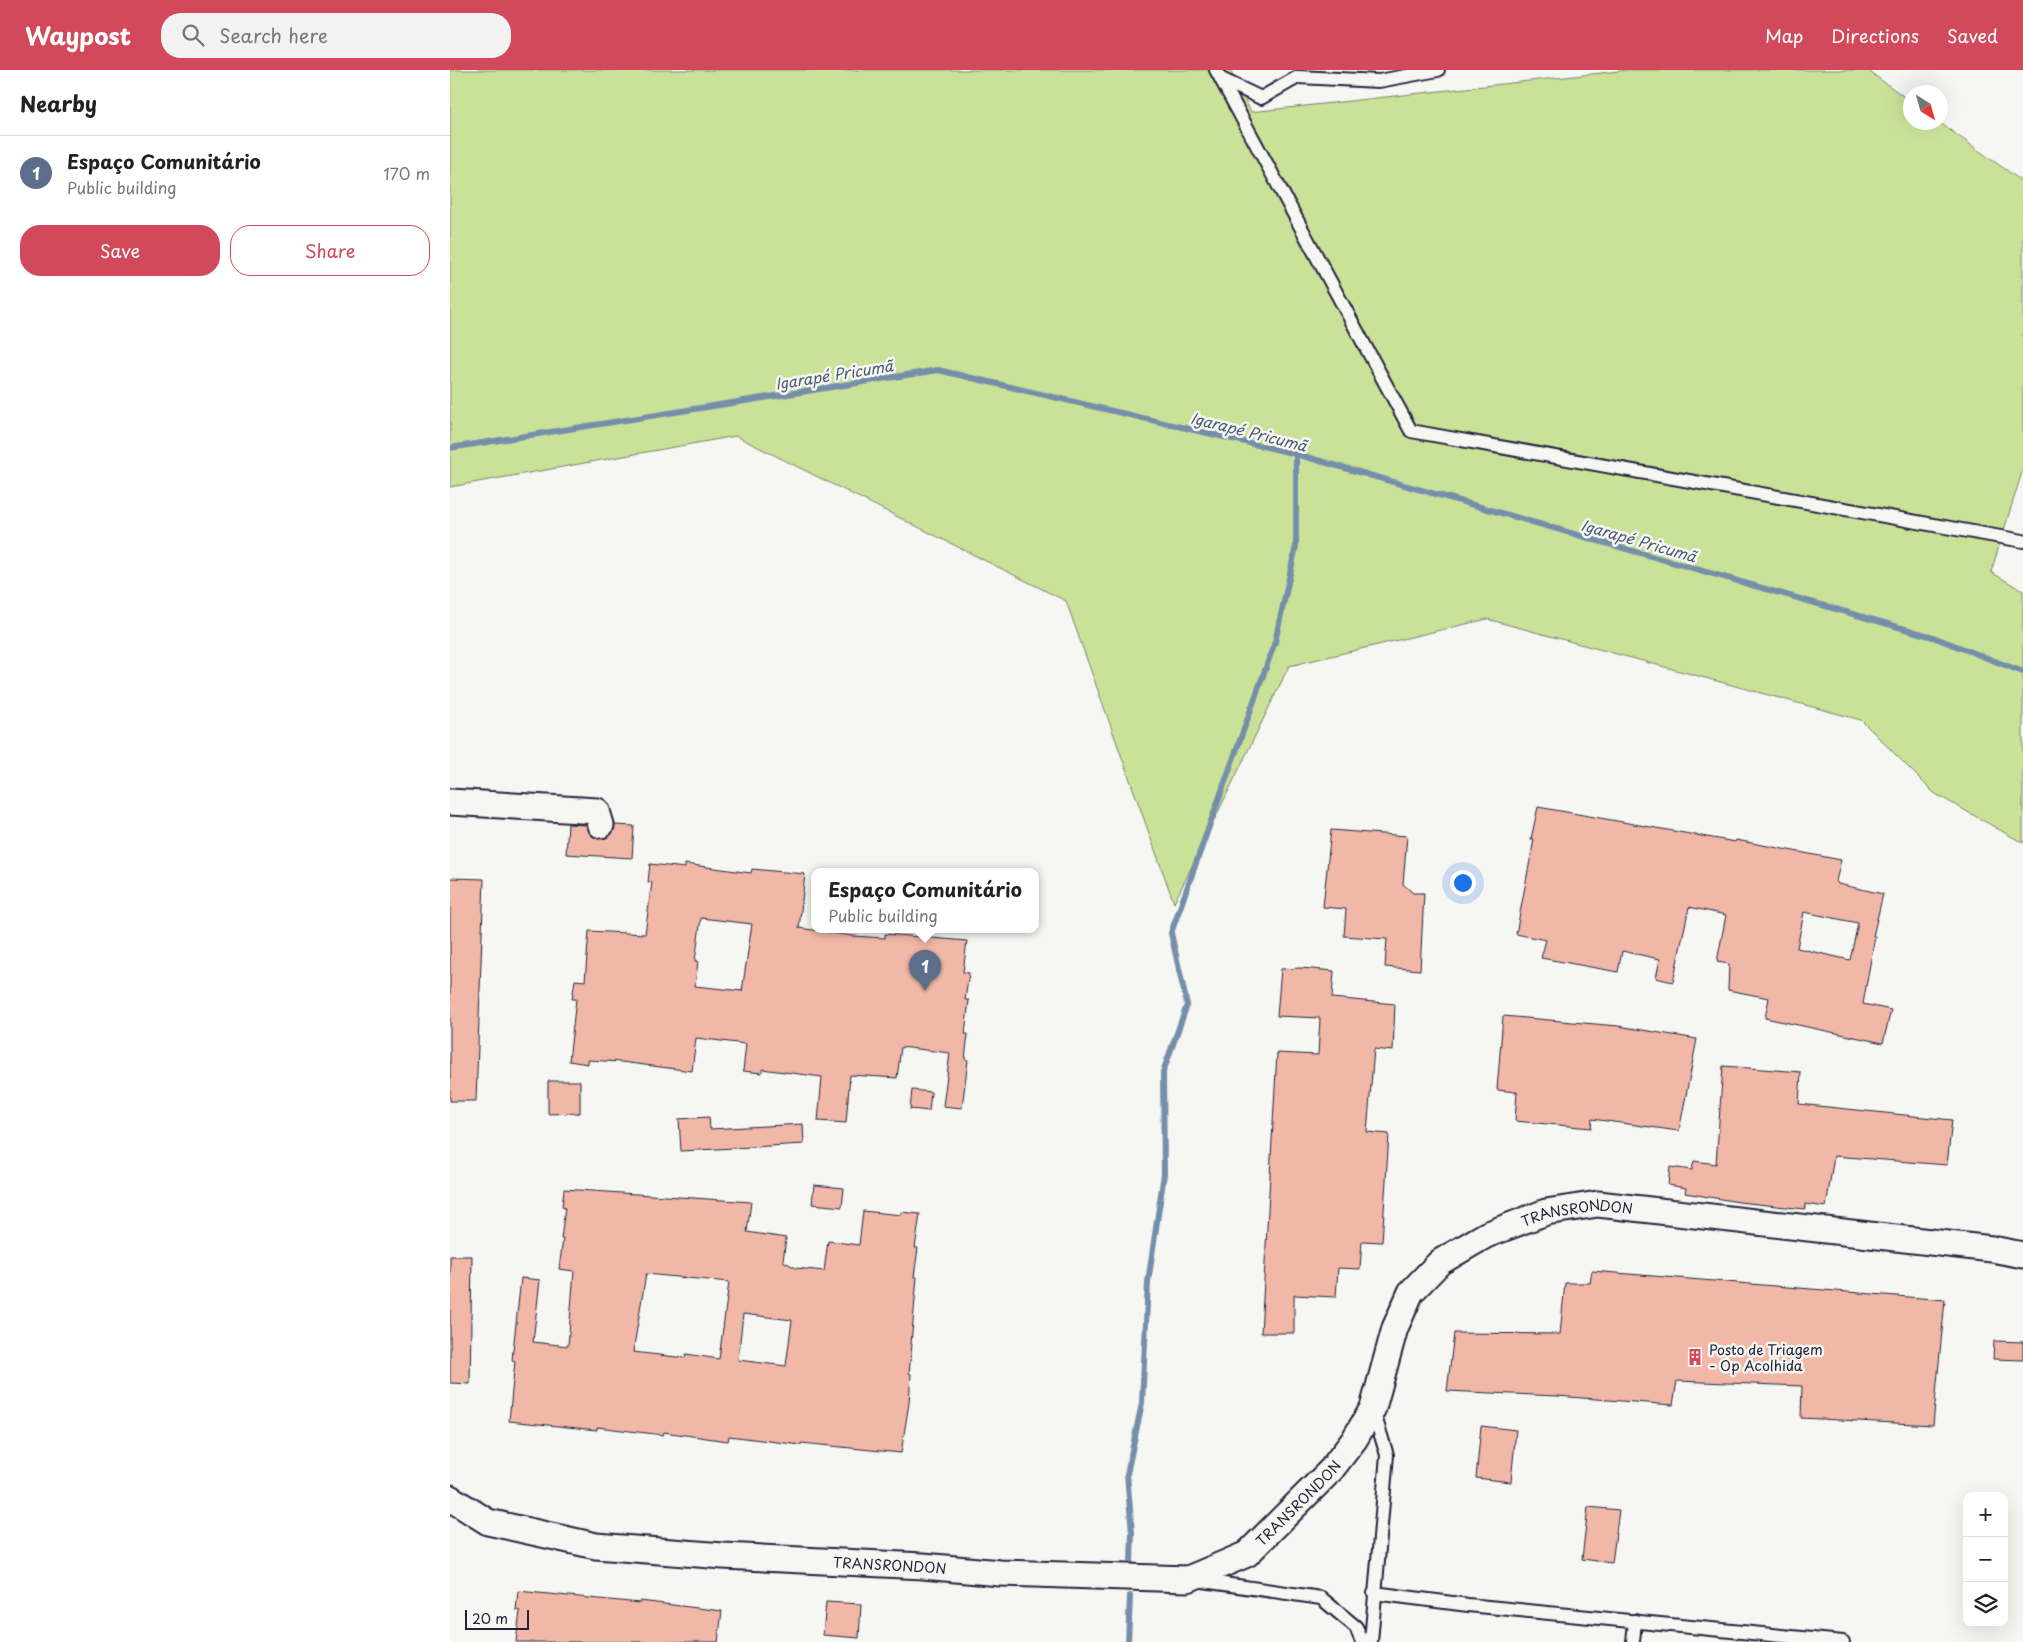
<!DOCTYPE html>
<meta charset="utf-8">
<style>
body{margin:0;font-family:"Playpen Sans",sans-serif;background:#f2f2f2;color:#222}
.controls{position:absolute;right:15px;bottom:15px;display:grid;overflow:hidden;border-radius:10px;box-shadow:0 5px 20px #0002}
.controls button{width:45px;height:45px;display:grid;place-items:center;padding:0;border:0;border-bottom:1px solid #e0e0e0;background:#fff;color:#222;font:25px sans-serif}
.compass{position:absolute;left:1453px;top:15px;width:45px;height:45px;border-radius:50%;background:#fff;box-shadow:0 5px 20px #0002;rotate:143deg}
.scale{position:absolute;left:15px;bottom:12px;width:64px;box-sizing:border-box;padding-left:5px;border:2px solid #22223b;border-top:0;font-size:14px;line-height:18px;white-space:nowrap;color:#22223b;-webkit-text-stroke:4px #f6f6f2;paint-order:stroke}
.you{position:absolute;left:1012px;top:812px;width:18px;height:18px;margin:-12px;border:4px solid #fff;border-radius:50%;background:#1a73e8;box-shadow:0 0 0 8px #1a73e833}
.badge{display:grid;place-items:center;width:32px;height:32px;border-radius:50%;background:#d1495b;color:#fff;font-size:16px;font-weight:700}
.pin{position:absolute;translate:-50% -41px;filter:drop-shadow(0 1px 2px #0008)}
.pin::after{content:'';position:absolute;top:26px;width:18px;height:15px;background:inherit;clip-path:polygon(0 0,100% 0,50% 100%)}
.popup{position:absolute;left:361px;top:798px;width:228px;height:65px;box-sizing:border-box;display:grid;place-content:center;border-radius:10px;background:#fff;filter:drop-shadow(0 1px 4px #0005);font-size:16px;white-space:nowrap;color:#767676}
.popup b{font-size:19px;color:#222}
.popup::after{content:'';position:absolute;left:50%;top:100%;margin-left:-10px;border:10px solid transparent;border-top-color:#fff}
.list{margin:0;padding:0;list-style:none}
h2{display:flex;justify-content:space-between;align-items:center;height:65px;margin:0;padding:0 20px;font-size:21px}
h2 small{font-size:16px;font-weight:400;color:#767676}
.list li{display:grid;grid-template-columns:32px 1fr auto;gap:15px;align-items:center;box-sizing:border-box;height:75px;padding:0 20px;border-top:1px solid #e0e0e0}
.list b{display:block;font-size:19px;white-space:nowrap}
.list p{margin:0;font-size:16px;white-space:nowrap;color:#767676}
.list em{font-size:16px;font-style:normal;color:#767676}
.actions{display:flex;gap:10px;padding:15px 20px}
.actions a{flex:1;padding:11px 0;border:1px solid #d1495b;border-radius:20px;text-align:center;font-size:18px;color:#d1495b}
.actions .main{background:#d1495b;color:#fff}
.icon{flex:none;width:28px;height:28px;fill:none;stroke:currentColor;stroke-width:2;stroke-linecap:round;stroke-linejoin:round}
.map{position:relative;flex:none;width:1573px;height:1572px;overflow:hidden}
header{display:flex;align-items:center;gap:30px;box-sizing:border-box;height:70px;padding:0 25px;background:#d1495b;color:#fff}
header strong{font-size:24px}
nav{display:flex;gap:28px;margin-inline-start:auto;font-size:18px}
.search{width:350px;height:45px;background:#f2f2f2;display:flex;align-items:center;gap:12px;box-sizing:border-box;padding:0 18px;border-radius:20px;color:#767676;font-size:19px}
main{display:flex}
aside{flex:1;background:#fff}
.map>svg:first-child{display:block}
.green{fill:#cae298;stroke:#76826a}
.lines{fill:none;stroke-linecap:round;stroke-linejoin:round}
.stream{stroke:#748fab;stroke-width:6}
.building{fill:#f1b8a8;stroke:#22223b;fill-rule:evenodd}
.service-casing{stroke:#22223b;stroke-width:16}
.minor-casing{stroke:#22223b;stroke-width:29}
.service{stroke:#f6f6f2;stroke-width:12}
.minor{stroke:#f6f6f2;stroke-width:25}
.labels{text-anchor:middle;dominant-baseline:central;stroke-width:5;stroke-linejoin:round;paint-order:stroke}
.street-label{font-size:14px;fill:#22223b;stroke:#f6f6f2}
.poi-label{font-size:14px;fill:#22223b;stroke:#f6f6f2;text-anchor:start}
.water-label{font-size:15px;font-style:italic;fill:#4b5873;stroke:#f6f6f2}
</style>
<header>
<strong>Waypost</strong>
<div class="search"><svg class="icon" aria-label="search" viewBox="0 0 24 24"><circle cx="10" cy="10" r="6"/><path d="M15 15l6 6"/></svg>Search here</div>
<nav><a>Map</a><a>Directions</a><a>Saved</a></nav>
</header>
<main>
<aside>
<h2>Nearby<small></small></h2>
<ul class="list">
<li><span class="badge" style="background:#5c6f8a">1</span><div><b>Espaço Comunitário</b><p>Public building</p></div><em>170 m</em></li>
</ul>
<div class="actions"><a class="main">Save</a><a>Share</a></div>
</aside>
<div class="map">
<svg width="1573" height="1572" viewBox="0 0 1573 1572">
<rect width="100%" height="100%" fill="#f6f6f2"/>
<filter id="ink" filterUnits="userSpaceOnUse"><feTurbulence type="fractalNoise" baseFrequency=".02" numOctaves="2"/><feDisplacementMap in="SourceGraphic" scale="10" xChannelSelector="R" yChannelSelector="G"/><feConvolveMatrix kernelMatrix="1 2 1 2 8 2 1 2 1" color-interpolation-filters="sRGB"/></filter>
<g filter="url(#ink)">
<path class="green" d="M 0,0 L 780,0 L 801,42 L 1178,0 L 1417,0 L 1460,31 L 1460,52 L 1490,53 L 1573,112 L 1573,399 L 1541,502 L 1573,521 L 1573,773 L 1484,723 L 1411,650 L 1037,549 L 839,596 L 724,833 L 616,531 L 286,366 L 0,417 Z"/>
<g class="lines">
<path class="stream" d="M 0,378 L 488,300 L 846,384 L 1483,567 L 1573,602
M 681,1491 L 682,1463 L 677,1404 L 692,1333 L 698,1212 L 714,1104 L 713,1002 L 737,935 L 721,863 L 825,572 L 846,476 L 846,384
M 678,1572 L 680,1526"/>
</g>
<path class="building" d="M 1088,737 L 1285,772 L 1286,770 L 1391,790 L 1386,811 L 1388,814 L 1433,824 L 1423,866 L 1425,866 L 1413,934 L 1441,940 L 1433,973 L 1315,948 L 1319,928 L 1278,920 L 1279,894 L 1267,892 L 1276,845 L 1239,837 L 1223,912 L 1206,908 L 1210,889 L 1172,881 L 1168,902 L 1091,888 L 1096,870 L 1066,864 L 1084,769 L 1081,769 ZM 1354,842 L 1408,853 L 1400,890 L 1347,878 Z
M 118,754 L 136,755 L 141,765 L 148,769 L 161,765 L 165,755 L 184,756 L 182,788 L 116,784 Z
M 881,760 L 957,766 L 953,814 L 963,823 L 974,823 L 970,900 L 935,897 L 937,869 L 894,866 L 896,839 L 873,837 Z
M 200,794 L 235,798 L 235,794 L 301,803 L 302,799 L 355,804 L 349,858 L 403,866 L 435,868 L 435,864 L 517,871 L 513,902 L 519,903 L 515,930 L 519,930 L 515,964 L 518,964 L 515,989 L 518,990 L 512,1038 L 493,1036 L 500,983 L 451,977 L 447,1008 L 400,1005 L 396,1053 L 368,1051 L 372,1007 L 312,999 L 312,1003 L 293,1001 L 296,974 L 246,968 L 242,1001 L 171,992 L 138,990 L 138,994 L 119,991 L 126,929 L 122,929 L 125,910 L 135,911 L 139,861 L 195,864 L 202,812 L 198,812 ZM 251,848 L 302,854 L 292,921 L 245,916 L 248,891 L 245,891 Z
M 0,808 L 34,809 L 26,1031 L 0,1031 Z
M 851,898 L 884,901 L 882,928 L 945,934 L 943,981 L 924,979 L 917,1062 L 939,1064 L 932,1172 L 912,1171 L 910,1199 L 888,1198 L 886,1227 L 844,1225 L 844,1263 L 811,1263 L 827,983 L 868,985 L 870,948 L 827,946 L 831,899 Z
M 1053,946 L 1168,956 L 1247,969 L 1229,1061 L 1142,1049 L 1141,1058 L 1065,1051 L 1067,1022 L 1047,1020 Z
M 1273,996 L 1351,1002 L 1349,1034 L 1502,1050 L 1497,1095 L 1384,1086 L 1376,1137 L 1355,1134 L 1355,1139 L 1289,1132 L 1235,1123 L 1236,1118 L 1218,1115 L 1220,1097 L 1242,1100 L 1244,1091 L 1266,1094 Z
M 98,1011 L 130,1011 L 130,1043 L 98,1044 Z
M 462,1020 L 481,1022 L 479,1041 L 460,1039 Z
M 259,1047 L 260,1059 L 353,1054 L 354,1074 L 231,1081 L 229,1049 Z
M 364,1115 L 394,1118 L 392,1137 L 362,1134 Z
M 114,1119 L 301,1132 L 297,1162 L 336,1168 L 333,1191 L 346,1198 L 374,1201 L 378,1171 L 409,1175 L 413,1141 L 451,1145 L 451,1142 L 470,1144 L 465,1178 L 468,1178 L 464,1207 L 467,1207 L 461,1274 L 462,1274 L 459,1303 L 461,1304 L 459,1333 L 451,1383 L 351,1373 L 351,1375 L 279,1366 L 278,1371 L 214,1362 L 213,1365 L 147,1357 L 147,1360 L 59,1351 L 65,1291 L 62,1290 L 71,1208 L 90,1210 L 83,1272 L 118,1276 L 124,1201 L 109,1199 L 113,1169 L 111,1169 L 115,1138 L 112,1137 ZM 196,1204 L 279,1212 L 269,1289 L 236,1284 L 235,1288 L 183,1282 ZM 293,1244 L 342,1250 L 336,1296 L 288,1290 Z
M 0,1186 L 22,1186 L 20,1314 L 0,1313 Z
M 1142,1201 L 1495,1230 L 1483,1355 L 1351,1348 L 1352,1316 L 1227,1311 L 1223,1335 L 1107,1326 L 997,1321 L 1004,1263 L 1110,1264 L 1115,1213 L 1140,1213 Z
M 1544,1271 L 1573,1272 L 1573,1290 L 1543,1289 Z
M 1031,1356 L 1066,1360 L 1061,1412 L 1026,1408 Z
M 1138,1437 L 1169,1440 L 1162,1493 L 1132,1489 Z
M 68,1521 L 190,1533 L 190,1531 L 272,1541 L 268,1572 L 66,1572 L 70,1541 L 66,1540 Z
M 376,1532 L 411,1534 L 409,1568 L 373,1565 Z"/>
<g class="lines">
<g class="service-casing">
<path id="service" d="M 766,0 L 961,361 L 1573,471
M 771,9 L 811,28 L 848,7 L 929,11 L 988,0
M 746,1510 L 871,1528 L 906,1557 L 912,1572
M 924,1523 L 1018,1535 L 1393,1572
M 921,1572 L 937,1385 L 923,1340
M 1183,1572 L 1185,1551"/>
</g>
<g class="minor-casing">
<g id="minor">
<path d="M 0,732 L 147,741 L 151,755"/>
<path id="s1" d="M 0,1428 L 38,1452 L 146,1476 L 273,1486 L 473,1496 L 550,1503 L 738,1509 L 797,1484 L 881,1400 L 904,1370 L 923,1338 L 945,1258 L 961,1222 L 990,1192 L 1036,1165 L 1096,1142 L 1148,1134 L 1542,1179 L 1573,1185"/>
</g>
</g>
<use href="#service" class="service"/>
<use href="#minor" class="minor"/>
</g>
</g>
<defs>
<g id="building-bare" transform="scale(1.35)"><path d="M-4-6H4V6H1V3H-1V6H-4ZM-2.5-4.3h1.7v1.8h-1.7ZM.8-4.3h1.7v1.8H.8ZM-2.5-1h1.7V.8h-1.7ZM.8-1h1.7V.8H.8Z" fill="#d1495b" stroke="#f6f6f2" stroke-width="2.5" paint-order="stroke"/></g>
</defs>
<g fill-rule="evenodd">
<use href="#building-bare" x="1245" y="1287"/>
</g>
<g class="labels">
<g class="street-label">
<text stroke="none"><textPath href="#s1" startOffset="1319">TRANSRONDON</textPath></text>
<text stroke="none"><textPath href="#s1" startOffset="885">TRANSRONDON</textPath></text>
<text stroke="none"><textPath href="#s1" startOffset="450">TRANSRONDON</textPath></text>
</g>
<g class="poi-label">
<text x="1259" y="1279">Posto de Triagem<tspan x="1259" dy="16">- Op Acolhida</tspan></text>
</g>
<g class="water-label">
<text transform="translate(384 304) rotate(-9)">Igarapé Pricumã</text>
<text transform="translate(799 361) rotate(14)">Igarapé Pricumã</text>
<text transform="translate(1189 470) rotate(16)">Igarapé Pricumã</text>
</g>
</g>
</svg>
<div class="controls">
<button>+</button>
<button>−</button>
<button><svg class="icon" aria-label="layers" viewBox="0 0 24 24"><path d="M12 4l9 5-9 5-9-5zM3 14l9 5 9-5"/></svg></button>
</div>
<svg class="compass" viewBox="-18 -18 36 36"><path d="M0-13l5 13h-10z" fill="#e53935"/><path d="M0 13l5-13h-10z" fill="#767676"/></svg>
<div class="scale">20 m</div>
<div class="you"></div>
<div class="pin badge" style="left:475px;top:921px;background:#5c6f8a">1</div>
<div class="popup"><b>Espaço Comunitário</b>Public building</div>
</div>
</main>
